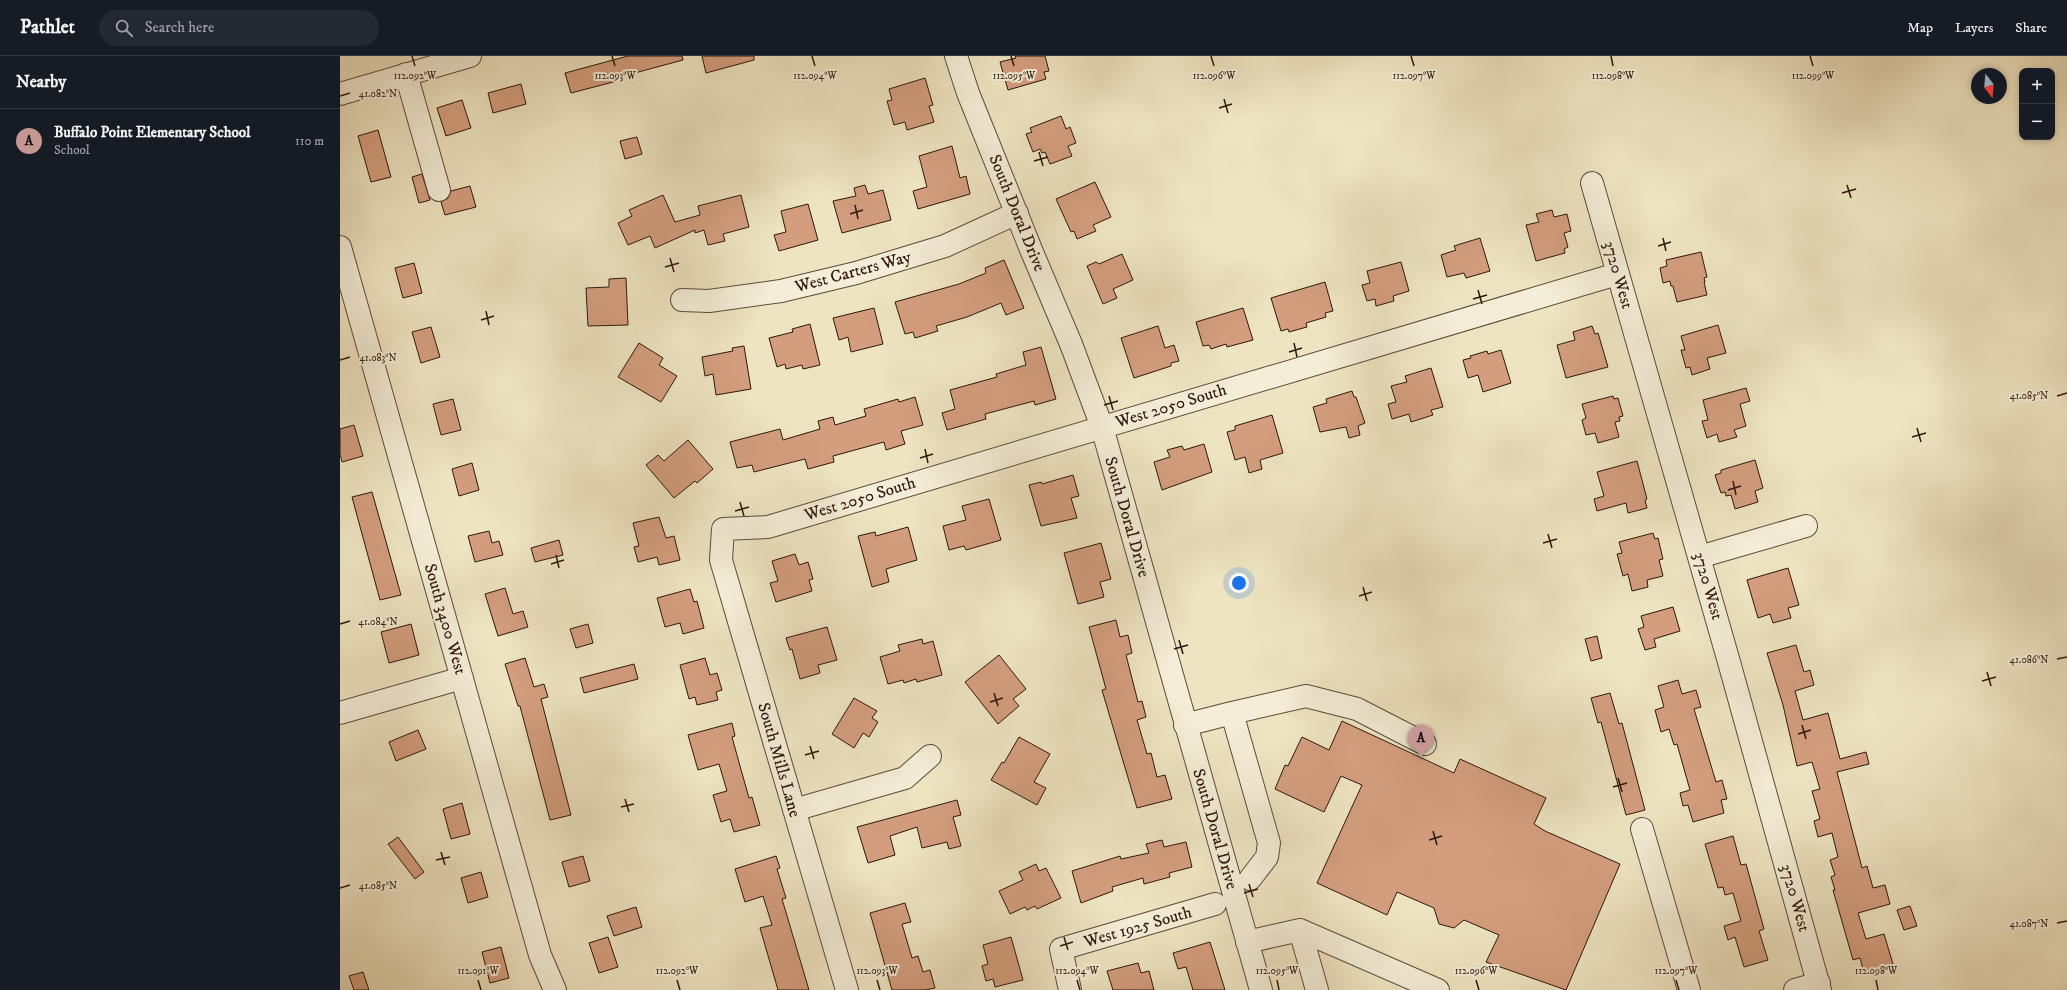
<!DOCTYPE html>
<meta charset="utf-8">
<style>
body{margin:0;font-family:"IM FELL DW Pica",serif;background:#242831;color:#f1f3f6}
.controls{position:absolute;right:12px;top:12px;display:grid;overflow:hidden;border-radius:8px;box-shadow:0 2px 6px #0003}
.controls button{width:36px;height:36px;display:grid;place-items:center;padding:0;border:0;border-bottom:1px solid #363941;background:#171b24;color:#f1f3f6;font:20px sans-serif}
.compass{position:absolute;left:1631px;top:12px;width:36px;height:36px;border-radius:50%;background:#171b24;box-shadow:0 2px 6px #0003;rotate:164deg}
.you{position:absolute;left:899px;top:527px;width:14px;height:14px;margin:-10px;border:3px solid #fff;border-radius:50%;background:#1a73e8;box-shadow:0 0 0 6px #1a73e833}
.badge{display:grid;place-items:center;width:26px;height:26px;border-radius:50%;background:#c59692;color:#111;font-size:13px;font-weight:700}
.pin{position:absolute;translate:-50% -33px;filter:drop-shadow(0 1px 2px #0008)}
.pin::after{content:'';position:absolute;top:21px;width:14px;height:12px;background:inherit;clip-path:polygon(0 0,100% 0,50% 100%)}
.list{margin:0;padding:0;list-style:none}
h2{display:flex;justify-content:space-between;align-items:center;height:52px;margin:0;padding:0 16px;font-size:17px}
h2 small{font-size:13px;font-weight:400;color:#9ea1a6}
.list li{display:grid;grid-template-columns:26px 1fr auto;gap:12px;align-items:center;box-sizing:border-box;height:64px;padding:0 16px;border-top:1px solid #363941}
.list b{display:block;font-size:15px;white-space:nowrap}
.list p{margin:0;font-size:13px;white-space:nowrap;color:#9ea1a6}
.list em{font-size:13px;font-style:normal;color:#9ea1a6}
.icon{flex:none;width:22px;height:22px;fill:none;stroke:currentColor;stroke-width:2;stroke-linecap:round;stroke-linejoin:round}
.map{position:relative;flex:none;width:1727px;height:934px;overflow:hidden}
header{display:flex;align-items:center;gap:24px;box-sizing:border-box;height:56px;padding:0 20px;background:#171b24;border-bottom:1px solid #363941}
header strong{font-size:19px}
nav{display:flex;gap:22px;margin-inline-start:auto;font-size:14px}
.search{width:280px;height:36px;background:#242831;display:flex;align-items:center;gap:10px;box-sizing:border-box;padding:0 14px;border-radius:22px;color:#9ea1a6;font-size:15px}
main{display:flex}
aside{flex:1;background:#171b24}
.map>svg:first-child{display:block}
.building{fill:#d49e7e;stroke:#2d160b}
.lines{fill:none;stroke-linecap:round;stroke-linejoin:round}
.minor-casing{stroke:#5d4a38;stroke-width:24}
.minor{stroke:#f4edd7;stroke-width:22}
.ticks{fill:none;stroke:#2d160b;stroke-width:1.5}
.labels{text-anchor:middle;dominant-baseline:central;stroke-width:4;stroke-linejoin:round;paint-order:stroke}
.street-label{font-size:17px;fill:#2d160b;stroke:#f4edd7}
.ticks-label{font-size:10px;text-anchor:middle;fill:#2d160b;stroke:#f4edd7;stroke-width:4;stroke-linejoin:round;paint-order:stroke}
</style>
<header>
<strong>Pathlet</strong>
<div class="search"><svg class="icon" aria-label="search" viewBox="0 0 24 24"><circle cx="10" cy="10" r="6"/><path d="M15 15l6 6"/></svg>Search here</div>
<nav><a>Map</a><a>Layers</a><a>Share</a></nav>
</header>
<main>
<aside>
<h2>Nearby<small></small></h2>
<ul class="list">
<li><span class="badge">A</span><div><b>Buffalo Point Elementary School</b><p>School</p></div><em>110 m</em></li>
</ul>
</aside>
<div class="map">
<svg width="1727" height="934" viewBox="0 0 1727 934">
<rect width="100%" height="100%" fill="#eee4c1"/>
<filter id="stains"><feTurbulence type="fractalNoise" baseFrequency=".005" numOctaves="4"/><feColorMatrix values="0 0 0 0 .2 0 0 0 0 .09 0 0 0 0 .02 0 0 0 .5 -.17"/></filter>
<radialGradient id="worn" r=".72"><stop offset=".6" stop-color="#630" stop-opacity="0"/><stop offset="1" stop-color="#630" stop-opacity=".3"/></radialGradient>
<path class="building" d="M 288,0 L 342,0 L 343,4 L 276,22 L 277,25 L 231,37 L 225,17 Z
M 362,0 L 414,0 L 414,4 L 366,17 Z
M 675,0 L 705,0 L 709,15 L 704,16 L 706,23 L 668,34 L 660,6 L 676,2 Z
M 585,22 L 593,49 L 589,50 L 594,66 L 567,74 L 565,66 L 554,69 L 547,45 L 552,44 L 549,33 Z
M 181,28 L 186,48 L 153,57 L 148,37 Z
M 122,44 L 131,72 L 106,80 L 97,52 Z
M 721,60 L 726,73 L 730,71 L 736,87 L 728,90 L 732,100 L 710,108 L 705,96 L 702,97 L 700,93 L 693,96 L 686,78 L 692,76 L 690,72 Z
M 38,74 L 51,121 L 31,126 L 18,80 Z
M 297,81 L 302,98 L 285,103 L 280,85 Z
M 612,90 L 620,122 L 626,120 L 630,138 L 578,153 L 573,135 L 587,131 L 579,100 Z
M 82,118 L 90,144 L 79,147 L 72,121 Z
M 755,126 L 771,161 L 753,169 L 756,175 L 737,183 L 734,175 L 731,176 L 716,143 Z
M 525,129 L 528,138 L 543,134 L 551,164 L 502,177 L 493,145 L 516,140 L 514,132 Z
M 130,130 L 136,151 L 105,159 L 101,146 L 108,142 L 111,135 Z
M 323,139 L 335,166 L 360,159 L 358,150 L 401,139 L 409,171 L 383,178 L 385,185 L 368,189 L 364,174 L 355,177 L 355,174 L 315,192 L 310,180 L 288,189 L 278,167 L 292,160 L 289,154 Z
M 468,148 L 478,184 L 439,195 L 434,179 L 446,176 L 441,155 Z
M 1212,154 L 1214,161 L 1227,158 L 1231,175 L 1224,177 L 1228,191 L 1224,193 L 1225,197 L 1196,205 L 1186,169 L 1199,166 L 1196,158 Z
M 1140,182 L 1150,215 L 1126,222 L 1124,217 L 1107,221 L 1101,199 L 1116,194 L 1114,190 Z
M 1361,196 L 1367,221 L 1364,222 L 1365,226 L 1364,226 L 1367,239 L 1337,246 L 1333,230 L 1331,230 L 1330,225 L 1323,227 L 1320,212 L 1327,210 L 1326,204 Z
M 782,198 L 793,224 L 773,233 L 777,242 L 763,248 L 747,210 L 756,206 L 759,208 Z
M 664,204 L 684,252 L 666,259 L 661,247 L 627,261 L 596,270 L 598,275 L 575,282 L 573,276 L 565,278 L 555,246 L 619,228 L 646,217 L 645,212 Z
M 1061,206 L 1069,235 L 1053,240 L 1054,245 L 1036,250 L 1035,243 L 1027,245 L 1022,229 L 1030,227 L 1027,215 Z
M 74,207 L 82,237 L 63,242 L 55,212 Z
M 286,222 L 288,269 L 248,270 L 246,232 L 269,231 L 269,223 Z
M 985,226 L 993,255 L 985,257 L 986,261 L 966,267 L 967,271 L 949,276 L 948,273 L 941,275 L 931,242 Z
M 534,252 L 543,288 L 511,296 L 508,281 L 499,284 L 493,262 Z
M 903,252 L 913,284 L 887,291 L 886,288 L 871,293 L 869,289 L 863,290 L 856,266 Z
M 470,268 L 480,309 L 463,313 L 462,309 L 446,313 L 445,308 L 437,311 L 429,282 L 453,276 L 452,273 Z
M 1378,269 L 1386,297 L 1367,302 L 1370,313 L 1352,319 L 1350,311 L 1346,312 L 1341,294 L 1345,294 L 1341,280 Z
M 818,270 L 825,292 L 834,289 L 839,305 L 831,307 L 831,310 L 794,322 L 781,282 Z
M 1252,270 L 1255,278 L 1258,277 L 1268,311 L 1226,322 L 1217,289 L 1235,284 L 1233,276 Z
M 91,271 L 100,301 L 81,307 L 72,276 Z
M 299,287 L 323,302 L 319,309 L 337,320 L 321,346 L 278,321 Z
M 404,290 L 411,333 L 376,339 L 373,318 L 365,320 L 362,301 L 393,295 L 392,292 Z
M 701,291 L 716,343 L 695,349 L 694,345 L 645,358 L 646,363 L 607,374 L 602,357 L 615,353 L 610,334 L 657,321 L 656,318 L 686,309 L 683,296 Z
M 1161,294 L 1171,327 L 1143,336 L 1138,319 L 1128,322 L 1123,304 L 1131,302 L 1130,300 L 1147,295 L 1148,298 Z
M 1091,312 L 1103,351 L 1091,354 L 1093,359 L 1071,366 L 1069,358 L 1052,363 L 1048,348 L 1056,346 L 1051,330 L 1067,326 L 1065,320 Z
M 1406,332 L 1410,345 L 1400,348 L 1406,370 L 1394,374 L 1397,381 L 1379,386 L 1377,378 L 1367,382 L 1362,365 L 1368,364 L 1363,344 Z
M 1012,335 L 1014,341 L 1016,341 L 1025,367 L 1018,370 L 1020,379 L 1009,382 L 1006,371 L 980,376 L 973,351 L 987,347 L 986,343 Z
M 1273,340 L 1274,343 L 1278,342 L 1283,360 L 1279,361 L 1280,365 L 1275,366 L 1279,381 L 1258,387 L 1255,377 L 1246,379 L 1242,364 L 1246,362 L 1242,348 Z
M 575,341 L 583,369 L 561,375 L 565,388 L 546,394 L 544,386 L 493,400 L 494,406 L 468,413 L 465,403 L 414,416 L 412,409 L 397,412 L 390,386 L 440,373 L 443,384 L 480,373 L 478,365 L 493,361 L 495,369 L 526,360 L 524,353 L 558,343 L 559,346 Z
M 113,343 L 121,374 L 101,379 L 93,348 Z
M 932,359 L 943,397 L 920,404 L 922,413 L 909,417 L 905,401 L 895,404 L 887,376 L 895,374 L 895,370 Z
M 14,369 L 23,400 L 2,406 L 0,398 L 0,373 Z
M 348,384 L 373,413 L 357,427 L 355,425 L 334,442 L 306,409 L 318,399 L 324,405 Z
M 864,388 L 872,416 L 822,434 L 814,406 L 830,401 L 827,394 L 842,390 L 844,394 Z
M 1415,404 L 1423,432 L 1415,435 L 1418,446 L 1395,453 L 1391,439 L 1386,440 L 1385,436 L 1381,437 L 1375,419 L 1381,417 L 1381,414 Z
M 1297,405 L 1307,443 L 1305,444 L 1307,452 L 1288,457 L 1286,447 L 1257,455 L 1254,443 L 1264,440 L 1257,416 Z
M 132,407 L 139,434 L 119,440 L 112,413 Z
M 733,419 L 739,440 L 731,442 L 737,462 L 701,470 L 689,429 L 701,426 L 702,428 Z
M 32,436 L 61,539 L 40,544 L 12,441 Z
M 649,443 L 661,484 L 626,494 L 624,490 L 609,494 L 603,470 L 626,464 L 622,450 Z
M 319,461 L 326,482 L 334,480 L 340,504 L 319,509 L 317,501 L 298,506 L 294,491 L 299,490 L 293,467 Z
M 568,471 L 577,504 L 546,513 L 549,526 L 532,531 L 518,480 L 535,476 L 536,480 Z
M 149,475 L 152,487 L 159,485 L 163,499 L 135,506 L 128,480 Z
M 1313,477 L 1315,483 L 1318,482 L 1323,503 L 1319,504 L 1323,520 L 1307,524 L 1308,531 L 1292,535 L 1288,518 L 1283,520 L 1277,498 L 1282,497 L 1279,486 Z
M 219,484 L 223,499 L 195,506 L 191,492 Z
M 761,487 L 771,523 L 760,526 L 764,541 L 738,548 L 724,497 Z
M 455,498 L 459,509 L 468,506 L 473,523 L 469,524 L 472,535 L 436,546 L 430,527 L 438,525 L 432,505 Z
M 1448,512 L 1459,549 L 1448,552 L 1451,562 L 1433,567 L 1430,558 L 1418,562 L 1407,524 Z
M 165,532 L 173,558 L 183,555 L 188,571 L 158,580 L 145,538 Z
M 350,533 L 354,546 L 357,545 L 364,572 L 343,578 L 340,567 L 325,571 L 317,542 Z
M 1333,551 L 1340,575 L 1314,583 L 1316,591 L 1305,594 L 1298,573 L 1304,571 L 1301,560 Z
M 776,564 L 780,581 L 788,579 L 792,597 L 786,599 L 798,646 L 802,645 L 806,661 L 797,664 L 807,698 L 811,697 L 817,721 L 825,719 L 832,743 L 797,752 L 762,634 L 766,633 L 749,571 Z
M 71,568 L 79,599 L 49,607 L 41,576 Z
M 248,568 L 253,587 L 236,592 L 230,573 Z
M 487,571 L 497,604 L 478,609 L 480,617 L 460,623 L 452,593 L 450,594 L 446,582 Z
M 1257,580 L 1262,602 L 1251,605 L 1245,583 Z
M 582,583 L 583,588 L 593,585 L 602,619 L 577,626 L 576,623 L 564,627 L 563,624 L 548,628 L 540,601 L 560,595 L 558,589 Z
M 1456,589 L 1464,616 L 1470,614 L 1474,629 L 1455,635 L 1463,664 L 1488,657 L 1500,703 L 1526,696 L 1529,708 L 1497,716 L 1522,812 L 1527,810 L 1533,832 L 1545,829 L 1550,848 L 1518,857 L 1526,883 L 1544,878 L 1553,908 L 1524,916 L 1520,902 L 1513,904 L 1493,834 L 1495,834 L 1491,821 L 1495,819 L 1490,804 L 1498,801 L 1492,777 L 1478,781 L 1474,765 L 1480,763 L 1472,735 L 1480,733 L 1472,706 L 1457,710 L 1443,649 L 1427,597 Z
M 659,599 L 686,633 L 673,643 L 679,650 L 658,668 L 625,626 Z
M 185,602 L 194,631 L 204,628 L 208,641 L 201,643 L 231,759 L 210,764 L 180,650 L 178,650 L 165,608 Z
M 365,602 L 370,619 L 377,617 L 382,634 L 376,636 L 378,644 L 357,649 L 355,641 L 349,643 L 340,609 Z
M 294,608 L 298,623 L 244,637 L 240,622 Z
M 1338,624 L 1342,638 L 1356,634 L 1361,651 L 1354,653 L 1376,726 L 1382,724 L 1387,743 L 1381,744 L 1384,757 L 1353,766 L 1348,749 L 1343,750 L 1340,737 L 1350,734 L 1337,688 L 1334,689 L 1329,673 L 1321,676 L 1315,654 L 1324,651 L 1318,630 Z
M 1270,637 L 1279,668 L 1282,667 L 1305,754 L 1286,759 L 1261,666 L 1258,667 L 1251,642 Z
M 514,642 L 537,655 L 532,662 L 538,666 L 529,681 L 523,677 L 514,692 L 492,678 Z
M 1002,665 L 1114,717 L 1120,703 L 1206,742 L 1194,768 L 1205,775 L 1280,808 L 1226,934 L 1146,906 L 1159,879 L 1124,864 L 1114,872 L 1099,868 L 1094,852 L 1057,836 L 1047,859 L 977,827 L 1022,729 L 1001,720 L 984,756 L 935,733 L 945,709 L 948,710 L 962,681 L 989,694 Z
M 392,667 L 395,680 L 392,681 L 400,710 L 409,742 L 412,741 L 420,769 L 394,776 L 390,763 L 381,766 L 373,739 L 387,735 L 379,708 L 358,714 L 348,679 Z
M 78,674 L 86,693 L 56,705 L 49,686 Z
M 679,681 L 710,698 L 694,726 L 706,732 L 697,749 L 651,724 L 662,706 L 664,707 Z
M 617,744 L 621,759 L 613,761 L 621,790 L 609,793 L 607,786 L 582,792 L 577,771 L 550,780 L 555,799 L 528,807 L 517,771 Z
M 122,747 L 130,778 L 111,783 L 103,753 Z
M 1393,780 L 1401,809 L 1406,808 L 1424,873 L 1419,875 L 1428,904 L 1404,911 L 1395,881 L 1388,884 L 1384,870 L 1401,865 L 1393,837 L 1385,839 L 1383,831 L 1378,832 L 1365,788 Z
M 58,781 L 84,816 L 75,823 L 48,788 Z
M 822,784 L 824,791 L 846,786 L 852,811 L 829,817 L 830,821 L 804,828 L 803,822 L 772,831 L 773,835 L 741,847 L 732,815 L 780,800 L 781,803 L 809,797 L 806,788 Z
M 243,800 L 250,825 L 229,831 L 222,806 Z
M 436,800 L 440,812 L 437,813 L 446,842 L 442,843 L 469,934 L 438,934 L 420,872 L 432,869 L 423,840 L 405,846 L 395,813 Z
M 696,808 L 699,815 L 706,812 L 721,842 L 697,853 L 695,850 L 687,854 L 685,851 L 670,858 L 659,835 L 683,824 L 679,816 Z
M 141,816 L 148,841 L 128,847 L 121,822 Z
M 565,847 L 571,866 L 562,868 L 572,902 L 578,900 L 583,916 L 590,914 L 595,932 L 585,934 L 552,934 L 530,857 Z
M 1570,850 L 1577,870 L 1564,874 L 1557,854 Z
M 296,851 L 302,871 L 274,880 L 267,860 Z
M 268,881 L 278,911 L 259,917 L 249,887 Z
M 671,881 L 683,924 L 655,931 L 653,923 L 646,925 L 642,910 L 648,908 L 643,889 Z
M 870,886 L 885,934 L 853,934 L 846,911 L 838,913 L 833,897 Z
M 161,891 L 169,922 L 150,927 L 142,896 Z
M 798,907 L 801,917 L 809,915 L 814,934 L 773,934 L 767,915 Z
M 23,916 L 29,934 L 14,934 L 9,920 Z"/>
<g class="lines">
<g class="minor-casing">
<path id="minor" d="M 616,0 L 628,37 L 692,196 L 731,288 L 762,371 L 921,934
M 66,18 L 99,134
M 0,38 L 130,0
M 1252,127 L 1389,606 L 1480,934
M 0,191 L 200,899 L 215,934
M 342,244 L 369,245 L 441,235 L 516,217 L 605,190 L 677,157
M 1359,501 L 1466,470
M 0,657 L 122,622
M 892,657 L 966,640 L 1017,653 L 1085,688
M 845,669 L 892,657 L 929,787 L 927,801 L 910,823
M 454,754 L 565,722 L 590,700
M 1302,773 L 1349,934
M 960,874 L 977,934
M 907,886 L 960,874 L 1098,934
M 507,934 L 381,504 L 383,473 L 428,471 L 1277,218
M 730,934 L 721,893 L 875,848
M 1455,934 L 1479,927"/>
</g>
<use href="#minor" class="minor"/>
</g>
<path class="ticks" d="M 72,0 L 75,10M 272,0 L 275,10M 472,0 L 475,10M 671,0 L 674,10M 871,0 L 874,10M 1071,0 L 1074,10M 1271,0 L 1273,10M 1470,0 L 1473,10M 0,40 L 10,37M 884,43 L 888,57M 879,52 L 892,48M 699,96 L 703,110M 694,105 L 708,101M 1507,129 L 1511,142M 1502,137 L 1516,133M 515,149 L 518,163M 510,158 L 523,154M 1323,182 L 1326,195M 1318,190 L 1331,186M 330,202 L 334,216M 325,211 L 339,207M 1138,234 L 1142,248M 1133,243 L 1147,239M 146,255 L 149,269M 141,264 L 154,260M 954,287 L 957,301M 949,296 L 962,292M 0,304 L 10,301M 769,340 L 773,354M 1717,340 L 1727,337M 764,349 L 778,345M 1577,372 L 1581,386M 1572,381 L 1586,377M 585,393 L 588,407M 580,402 L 593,398M 1393,425 L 1396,439M 1388,434 L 1401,430M 400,446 L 404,460M 395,455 L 409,451M 1208,478 L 1212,492M 1203,487 L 1217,483M 216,499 L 219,512M 211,508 L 224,504M 1023,531 L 1027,545M 1019,540 L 1032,536M 0,568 L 10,565M 839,584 L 843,598M 834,593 L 848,589M 1717,603 L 1727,601M 1647,616 L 1651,630M 1642,625 L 1656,621M 654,637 L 658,650M 650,646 L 663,642M 1462,669 L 1466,683M 1458,678 L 1471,674M 470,690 L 474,703M 465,699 L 479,695M 1278,722 L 1282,736M 1273,731 L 1287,727M 285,743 L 289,756M 281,751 L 294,748M 1093,775 L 1097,789M 1089,784 L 1102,780M 101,796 L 105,809M 96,804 L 110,801M 909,828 L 913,841M 0,832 L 10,829M 904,837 L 918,833M 1717,867 L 1727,865M 724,881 L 728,894M 720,890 L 733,886M 138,924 L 141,934M 337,924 L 340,934M 537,924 L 540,934M 737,924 L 740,934M 937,924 L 939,934M 1136,924 L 1139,934M 1336,924 L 1339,934M 1536,924 L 1538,934"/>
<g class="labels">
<g class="street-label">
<text transform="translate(677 157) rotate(68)">South Doral Drive</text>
<text transform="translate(513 216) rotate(-15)">West Carters Way</text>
<text transform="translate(1278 219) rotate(74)">3720 West</text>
<text transform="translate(831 350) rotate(-17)">West 2050 South</text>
<text transform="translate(520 443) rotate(-17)">West 2050 South</text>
<text transform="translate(787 461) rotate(74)">South Doral Drive</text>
<text transform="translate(1368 530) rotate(74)">3720 West</text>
<text transform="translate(105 563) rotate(74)">South 3400 West</text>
<text transform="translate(439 704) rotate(74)">South Mills Lane</text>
<text transform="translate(875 773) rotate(74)">South Doral Drive</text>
<text transform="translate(1455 842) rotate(74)">3720 West</text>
<text transform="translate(798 871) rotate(-16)">West 1925 South</text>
</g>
</g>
<g class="ticks-label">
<text x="75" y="23">112.092°W</text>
<text x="275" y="23">112.093°W</text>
<text x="475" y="23">112.094°W</text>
<text x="674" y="23">112.095°W</text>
<text x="874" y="23">112.096°W</text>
<text x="1074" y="23">112.097°W</text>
<text x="1273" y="23">112.098°W</text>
<text x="1473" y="23">112.099°W</text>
<text x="38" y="41">41.082°N</text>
<text x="38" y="305">41.083°N</text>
<text x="1689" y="343">41.085°N</text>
<text x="38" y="569">41.084°N</text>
<text x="1689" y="607">41.086°N</text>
<text x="38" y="833">41.085°N</text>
<text x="1689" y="871">41.087°N</text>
<text x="138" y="918">112.091°W</text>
<text x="337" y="918">112.092°W</text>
<text x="537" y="918">112.093°W</text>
<text x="737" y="918">112.094°W</text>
<text x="937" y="918">112.095°W</text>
<text x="1136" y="918">112.096°W</text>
<text x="1336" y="918">112.097°W</text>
<text x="1536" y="918">112.098°W</text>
</g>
<rect width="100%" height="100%" filter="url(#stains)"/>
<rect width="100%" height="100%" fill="url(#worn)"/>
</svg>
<div class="controls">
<button>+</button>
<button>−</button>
</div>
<svg class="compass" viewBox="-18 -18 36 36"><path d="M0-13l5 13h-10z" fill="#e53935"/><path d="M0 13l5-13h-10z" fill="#9ea1a6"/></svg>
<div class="you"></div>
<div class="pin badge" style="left:1081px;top:702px">A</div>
</div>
</main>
